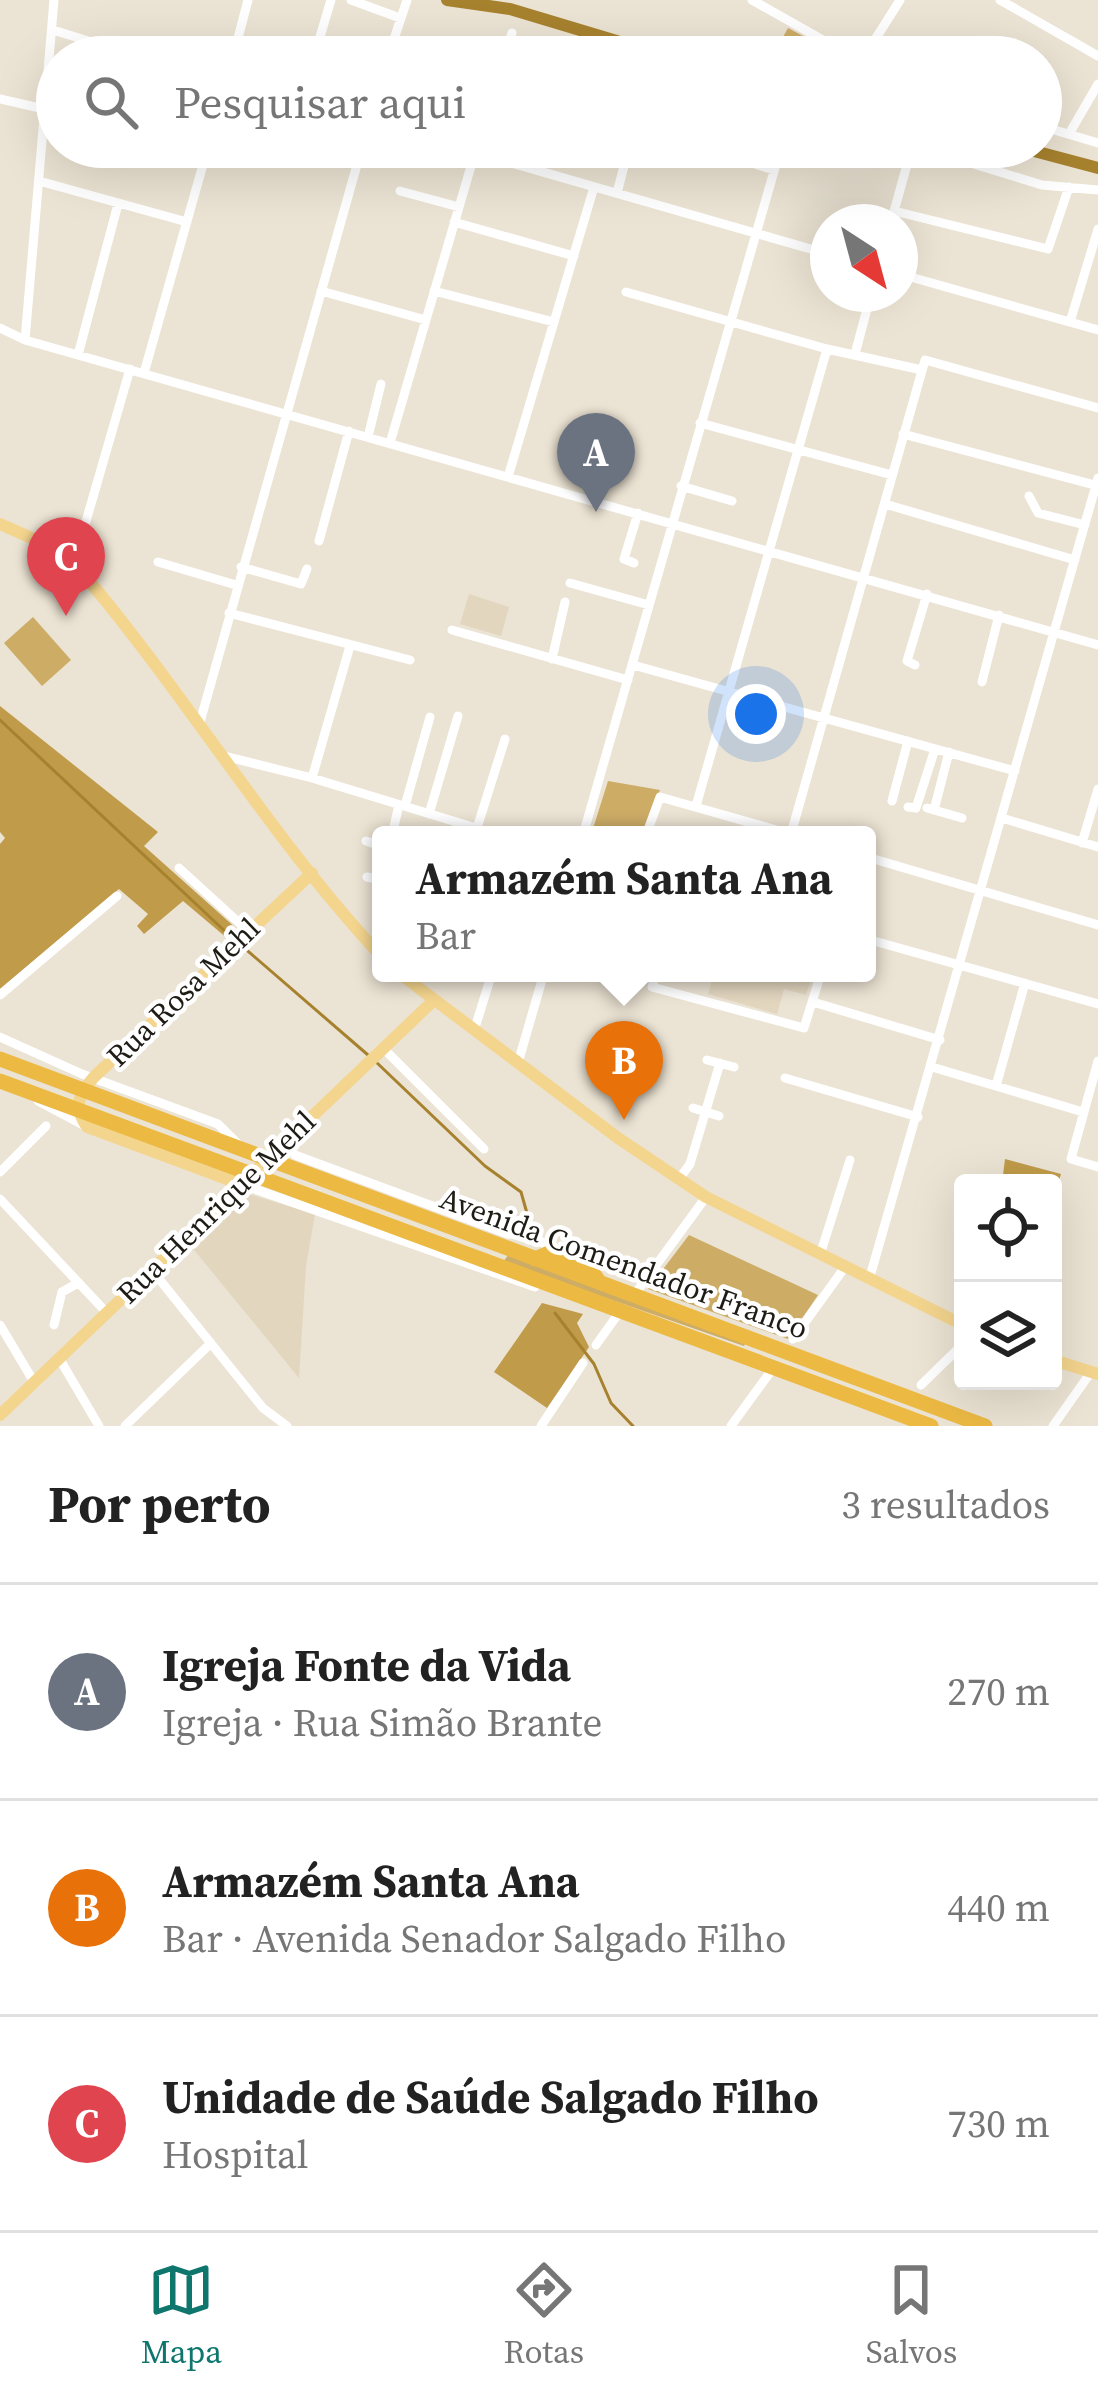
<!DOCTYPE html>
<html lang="pt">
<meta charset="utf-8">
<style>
body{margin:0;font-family:"Source Serif 4",serif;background:#f6f6f6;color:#222}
.controls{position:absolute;right:36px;bottom:36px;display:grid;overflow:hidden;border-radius:12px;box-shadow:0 12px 48px #0002}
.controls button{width:108px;height:108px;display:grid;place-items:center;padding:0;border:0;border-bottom:3px solid #e0e0e0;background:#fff;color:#222;font:60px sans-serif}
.compass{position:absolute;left:810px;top:204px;width:108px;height:108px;border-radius:50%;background:#fff;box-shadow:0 12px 48px #0002;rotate:144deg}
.you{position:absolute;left:756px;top:714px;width:42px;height:42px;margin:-30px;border:9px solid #fff;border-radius:50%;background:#1a73e8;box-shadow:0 0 0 18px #1a73e833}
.badge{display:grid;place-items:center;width:78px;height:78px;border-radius:50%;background:#0f766e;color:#fff;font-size:39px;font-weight:700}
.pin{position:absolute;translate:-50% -99px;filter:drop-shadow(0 3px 6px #0008)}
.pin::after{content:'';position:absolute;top:63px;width:42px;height:36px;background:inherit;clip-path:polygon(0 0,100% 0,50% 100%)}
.popup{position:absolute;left:372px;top:826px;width:504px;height:156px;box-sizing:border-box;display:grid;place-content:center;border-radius:12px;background:#fff;filter:drop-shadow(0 3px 9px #0005);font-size:39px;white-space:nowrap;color:#767676}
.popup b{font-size:45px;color:#222}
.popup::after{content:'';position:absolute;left:50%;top:100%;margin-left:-24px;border:24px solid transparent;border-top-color:#fff}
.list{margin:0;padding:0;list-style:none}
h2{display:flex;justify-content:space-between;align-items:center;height:156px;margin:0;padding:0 48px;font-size:51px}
h2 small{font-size:39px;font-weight:400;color:#767676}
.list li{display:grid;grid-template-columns:78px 1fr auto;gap:36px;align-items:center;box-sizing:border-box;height:216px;padding:0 48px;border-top:3px solid #e0e0e0}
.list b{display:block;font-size:45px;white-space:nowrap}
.list p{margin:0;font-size:39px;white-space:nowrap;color:#767676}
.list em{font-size:39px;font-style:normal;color:#767676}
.icon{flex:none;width:66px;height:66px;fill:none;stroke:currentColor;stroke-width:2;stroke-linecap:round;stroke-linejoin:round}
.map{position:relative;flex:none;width:1098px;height:1426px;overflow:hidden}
.search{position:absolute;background:#fff;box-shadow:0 12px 48px #0002;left:36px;right:36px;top:36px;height:132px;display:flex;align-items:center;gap:30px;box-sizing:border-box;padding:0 42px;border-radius:66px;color:#767676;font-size:45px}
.sheet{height:804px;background:#fff}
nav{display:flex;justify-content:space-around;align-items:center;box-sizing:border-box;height:168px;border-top:3px solid #e0e0e0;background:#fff;font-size:33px;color:#767676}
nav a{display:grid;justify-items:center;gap:6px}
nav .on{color:#0f766e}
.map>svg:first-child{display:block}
.built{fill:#e2d6bf}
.green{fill:#cdac66}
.forest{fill:#c09b49}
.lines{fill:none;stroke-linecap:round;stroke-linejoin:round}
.stream{stroke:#a7822e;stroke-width:3}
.river{stroke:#a7822e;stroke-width:12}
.minor{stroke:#fff;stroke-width:9}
.major{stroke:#f4d58e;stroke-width:12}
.highway{stroke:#ecb943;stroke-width:15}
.labels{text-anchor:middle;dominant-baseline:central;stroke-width:9;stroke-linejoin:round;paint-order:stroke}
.street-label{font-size:30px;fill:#1f1c16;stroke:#fff}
</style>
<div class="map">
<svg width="1098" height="1426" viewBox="0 0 1098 1426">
<rect width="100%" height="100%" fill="#ebe3d3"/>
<path class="built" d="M 469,594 L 509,607 L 501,636 L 460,624 Z
M 714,973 L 813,973 L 806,995 L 784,989 L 777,1014 L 708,994 Z
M 245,1193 L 315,1214 L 306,1266 L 299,1378 L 190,1245 Z"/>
<path class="green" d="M 788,28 L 842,57 L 772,57 Z
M 33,617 L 71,660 L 42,686 L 4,643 Z
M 608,781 L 660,790 L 642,835 L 591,835 Z
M 689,1235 L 818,1295 L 788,1339 L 648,1289 Z
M 509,1254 L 745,1344 L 744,1346 L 503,1262 Z"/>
<path class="forest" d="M 0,706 L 158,832 L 144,846 L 237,929 L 228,939 L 183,901 L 144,934 L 137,926 L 148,914 L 119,889 L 0,989 L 0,844 L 5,838 L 0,832 Z
M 1005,1159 L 1061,1174 L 1054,1197 L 1053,1183 L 1002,1183 Z
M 542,1303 L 583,1314 L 577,1323 L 589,1347 L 547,1408 L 494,1372 Z"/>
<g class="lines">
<path class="stream" d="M 0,720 L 230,936
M 242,946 L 368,1055
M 375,1061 L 485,1166 L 521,1192 L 532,1231
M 1053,1190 L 1054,1190
M 555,1313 L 594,1364 L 611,1403 L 633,1426"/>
<path class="river" d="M 447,0 L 510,9 L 670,57
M 1019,147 L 1098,168"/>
<path class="minor" d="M 351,0 L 400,18
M 752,0 L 853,57
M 1000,0 L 1098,56
M 53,30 L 140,57
M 233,57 L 248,0
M 314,57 L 331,0
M 388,57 L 407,0
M 504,57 L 512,33
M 864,57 L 900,0
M 0,99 L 57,112
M 1041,126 L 1098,143
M 1069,134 L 1098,84
M 173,147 L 205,156
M 456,147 L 828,254
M 700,147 L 774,170
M 918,147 L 1042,185 L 1098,190
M 39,181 L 187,222
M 400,191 L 459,207
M 617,193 L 629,147
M 894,211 L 1048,249 L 1069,187
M 454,222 L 574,256
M 891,222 L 912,147
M 900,274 L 1098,330
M 321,291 L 426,320
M 434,291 L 554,322
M 626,292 L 827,349 L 922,370
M 1070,322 L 1098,229
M 0,328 L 25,340 L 1098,645
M 25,340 L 54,0
M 855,354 L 871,294
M 78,355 L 118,204
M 144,373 L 208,147
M 700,423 L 892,475
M 903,434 L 1098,486
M 368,437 L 381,384
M 390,443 L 476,149
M 508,477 L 594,187
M 681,486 L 732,501
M 1029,496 L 1038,513 L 1085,525
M 885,504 L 1075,560
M 319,541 L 349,431
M 158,562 L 236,585
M 74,563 L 130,369
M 634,563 L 624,559 L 638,513
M 241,567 L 301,584 L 307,569
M 570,583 L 649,605
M 229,613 L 410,660
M 452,630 L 628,680
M 552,659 L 565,602
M 633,665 L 1015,771
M 915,665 L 907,661 L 927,594
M 982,682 L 999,615
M 200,722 L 362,147
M 224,756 L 312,778 L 499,835
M 312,778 L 350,646
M 892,801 L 908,741
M 405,806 L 430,717
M 696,806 L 827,349
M 908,807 L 916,808 L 935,749
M 927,808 L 962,818
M 934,810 L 949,752
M 429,814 L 458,716
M 1002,818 L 1098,847
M 477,828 L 505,739
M 791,834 L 925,360 L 1098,408
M 392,835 L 399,805
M 583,835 L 781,147
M 646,835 L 660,797 L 794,835
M 366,841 L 381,846
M 1082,843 L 1098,789
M 867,857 L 1098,925
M 179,868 L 248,931
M 367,877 L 377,879 L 381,875
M 867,939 L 1098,1004
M 656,973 L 652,987 L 804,1028 L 821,973
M 0,995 L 117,896
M 813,1002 L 940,1040
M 474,1031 L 492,973
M 0,1037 L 82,1074 L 218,1124 L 239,1145
M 383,1048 L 484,1149
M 707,1060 L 734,1067
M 1098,1061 L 1071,1159 L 1098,1167
M 518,1063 L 544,973
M 932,1067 L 1083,1112
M 785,1078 L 918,1117
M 996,1086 L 1025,983
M 38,1101 L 87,1127
M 693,1108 L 719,1116
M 295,1155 L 508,1234 L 533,1235 L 553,1251
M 0,1172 L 46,1126
M 679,1179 L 690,1164 L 720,1063
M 240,1184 L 535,1287
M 0,1199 L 106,1312
M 820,1255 L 850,1160
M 151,1269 L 263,1408 L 287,1426
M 869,1280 L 1098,478
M 635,1294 L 706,1197
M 0,1325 L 34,1382
M 54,1325 L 62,1292 L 78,1283
M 793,1339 L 845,1267
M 596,1345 L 621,1310
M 59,1358 L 99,1426
M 921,1385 L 963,1344
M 125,1426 L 211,1343
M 541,1426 L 583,1363
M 731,1426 L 774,1367
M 1053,1426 L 1091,1372"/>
<path class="major" d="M 0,524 L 54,548 L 74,563 C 183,689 268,835 381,956
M 399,973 L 618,1138 L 706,1197 L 963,1325
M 240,1184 L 87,1127 C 73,1106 78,1095 94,1077 L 312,873
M 1053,1360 L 1098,1374
M 0,1415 L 433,1001"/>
<path class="highway" d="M 0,1059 L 985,1426
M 0,1081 L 931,1426
M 535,1259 L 553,1251 L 587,1264 L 600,1283"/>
</g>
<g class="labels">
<g class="street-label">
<text transform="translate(183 992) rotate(-44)">Rua Rosa Mehl</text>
<text transform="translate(216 1207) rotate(-44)">Rua Henrique Mehl</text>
<text transform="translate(624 1263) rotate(20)">Avenida Comendador Franco</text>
</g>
</g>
</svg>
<div class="controls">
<button><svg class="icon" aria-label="locate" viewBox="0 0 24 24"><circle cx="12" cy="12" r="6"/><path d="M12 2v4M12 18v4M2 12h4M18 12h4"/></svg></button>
<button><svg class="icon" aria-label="layers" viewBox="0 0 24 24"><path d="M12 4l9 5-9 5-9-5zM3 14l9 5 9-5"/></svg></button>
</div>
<svg class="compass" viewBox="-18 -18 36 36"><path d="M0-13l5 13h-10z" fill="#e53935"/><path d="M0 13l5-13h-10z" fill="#767676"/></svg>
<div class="you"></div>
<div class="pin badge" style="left:596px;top:512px;background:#6b7280">A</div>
<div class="pin badge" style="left:624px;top:1120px;background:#e8710a">B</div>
<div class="popup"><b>Armazém Santa Ana</b>Bar</div>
<div class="pin badge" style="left:66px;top:616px;background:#e0444e">C</div>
<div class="search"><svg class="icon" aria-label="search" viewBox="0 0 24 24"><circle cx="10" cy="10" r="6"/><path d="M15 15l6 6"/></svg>Pesquisar aqui</div>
</div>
<section class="sheet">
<h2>Por perto<small>3 resultados</small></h2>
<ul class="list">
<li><span class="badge" style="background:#6b7280">A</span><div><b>Igreja Fonte da Vida</b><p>Igreja · Rua Simão Brante</p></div><em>270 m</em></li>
<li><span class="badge" style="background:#e8710a">B</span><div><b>Armazém Santa Ana</b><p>Bar · Avenida Senador Salgado Filho</p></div><em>440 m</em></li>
<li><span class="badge" style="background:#e0444e">C</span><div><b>Unidade de Saúde Salgado Filho</b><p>Hospital</p></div><em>730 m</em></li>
</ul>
</section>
<nav>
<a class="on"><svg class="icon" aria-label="map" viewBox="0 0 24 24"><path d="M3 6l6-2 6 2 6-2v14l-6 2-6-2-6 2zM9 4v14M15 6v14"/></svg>Mapa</a>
<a><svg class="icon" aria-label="directions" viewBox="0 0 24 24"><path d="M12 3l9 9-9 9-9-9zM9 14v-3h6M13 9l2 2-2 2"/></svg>Rotas</a>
<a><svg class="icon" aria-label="saved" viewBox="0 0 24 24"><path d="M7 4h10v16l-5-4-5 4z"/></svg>Salvos</a>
</nav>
